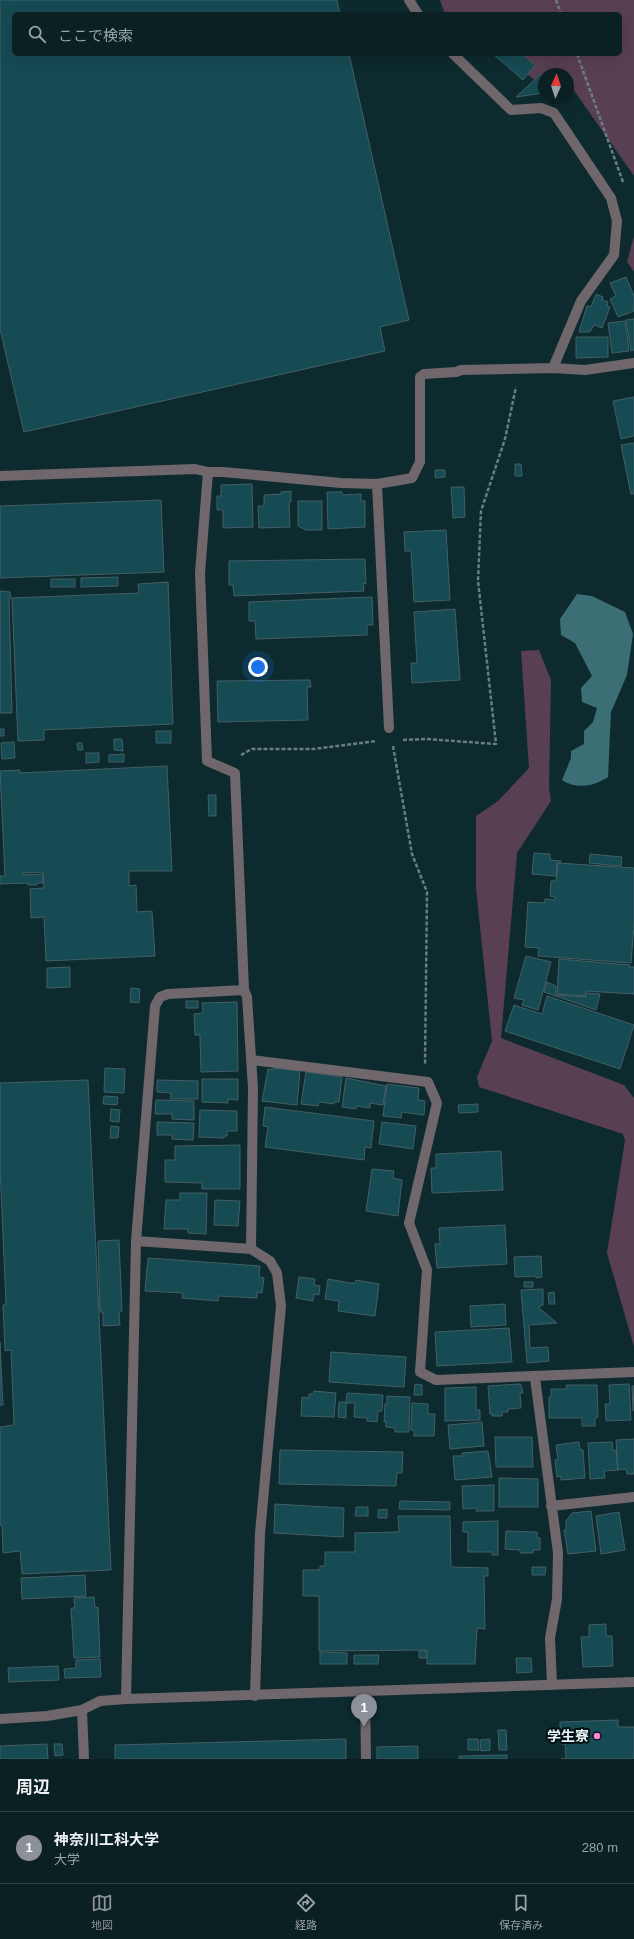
<!DOCTYPE html>
<html lang="ja">
<meta charset="utf-8">
<style>
body{margin:0;font-family:Arial,"Noto Sans JP",sans-serif;background:#13282a;color:#f1f3f6}
.compass{position:absolute;left:538px;top:68px;width:36px;height:36px;border-radius:50%;background:#0a2022;box-shadow:0 4px 16px #0002;rotate:3deg}
.you{position:absolute;left:258px;top:667px;width:14px;height:14px;margin:-10px;border:3px solid #fff;border-radius:50%;background:#1a73e8;box-shadow:0 0 0 6px #1a73e833}
.badge{display:grid;place-items:center;width:26px;height:26px;border-radius:50%;background:#8c9099;color:#fff;font-size:13px;font-weight:700}
.pin{position:absolute;translate:-50% -33px;filter:drop-shadow(0 1px 2px #0008)}
.pin::after{content:'';position:absolute;top:21px;width:14px;height:12px;background:inherit;clip-path:polygon(0 0,100% 0,50% 100%)}
.list{margin:0;padding:0;list-style:none}
h2{display:flex;justify-content:space-between;align-items:center;height:52px;margin:0;padding:0 16px;font-size:17px}
h2 small{font-size:13px;font-weight:400;color:#99a3a5}
.list li{display:grid;grid-template-columns:26px 1fr auto;gap:12px;align-items:center;box-sizing:border-box;height:72px;padding:0 16px;border-top:1px solid #2a3e40}
.list b{display:block;font-size:15px;white-space:nowrap}
.list p{margin:0;font-size:13px;white-space:nowrap;color:#99a3a5}
.list em{font-size:13px;font-style:normal;color:#99a3a5}
.icon{flex:none;width:22px;height:22px;fill:none;stroke:currentColor;stroke-width:2;stroke-linecap:round;stroke-linejoin:round}
.map{position:relative;flex:none;width:634px;height:1759px;overflow:hidden}
.search{position:absolute;background:#0a2022;box-shadow:0 4px 16px #0002;left:12px;right:12px;top:12px;height:44px;display:flex;align-items:center;gap:10px;box-sizing:border-box;padding:0 14px;border-radius:6px;color:#99a3a5;font-size:15px}
.sheet{height:124px;background:#0a2022}
nav{display:flex;justify-content:space-around;align-items:center;box-sizing:border-box;height:56px;border-top:1px solid #2a3e40;background:#0a2022;font-size:11px;color:#99a3a5}
nav a{display:grid;justify-items:center;gap:2px}
nav .on{color:#8c9099}
.map>svg:first-child{display:block}
.green{fill:#593f52}
.water{fill:#3c6e76}
.building{fill:#174b54;stroke:#435f65}
.lines{fill:none;stroke-linecap:round;stroke-linejoin:round}
.path{stroke:#677f82;stroke-width:2.5;stroke-dasharray:4 2;stroke-linecap:butt}
.minor{stroke:#70676d;stroke-width:10}
.poi-dot{fill:#fe86e0;stroke:#051012;stroke-width:1.5}
.labels{text-anchor:middle;dominant-baseline:central;stroke-width:4;stroke-linejoin:round;paint-order:stroke}
.poi-label{font-size:14px;font-weight:bold;fill:#e5f5f8;stroke:#051012;text-anchor:end}
</style>
<div class="map">
<svg width="634" height="1759" viewBox="0 0 634 1759">
<rect width="100%" height="100%" fill="#0d2a2e"/>
<path class="green" d="M 440,0 L 634,0 L 634,176 L 568,82 L 568,74 L 544,74 L 544,84 L 540,84 L 500,54 L 620,54 L 620,14 L 446,14 L 444,12 Z
M 634,236 L 634,272 L 627,262 Z
M 539,650 L 551,680 L 549,788 L 551,801 L 517,853 L 501,1038 L 624,1085 L 634,1098 L 634,1347 L 607,1253 L 625,1140 L 623,1134 L 479,1087 L 477,1077 L 492,1041 L 476,889 L 476,816 L 498,801 L 529,768 L 521,651 Z"/>
<path class="water" d="M 577,594 L 592,596 L 625,612 L 633,634 L 627,675 L 611,712 L 608,777 C 594,786 577,790 562,780 L 571,758 L 571,751 L 584,744 L 584,731 L 593,722 L 597,708 L 582,702 L 581,688 L 592,676 L 575,643 L 561,635 L 560,619 Z"/>
<path class="building" d="M 0,0 L 337,0 L 340,14 L 14,14 L 14,54 L 349,54 L 409,320 L 380,327 L 385,351 L 24,432 L 0,329 Z
M 493,54 L 522,54 L 535,65 L 523,80 Z
M 541,74 L 544,77 L 544,93 L 516,97 Z
M 626,277 L 634,296 L 634,311 L 618,317 L 610,299 L 616,296 L 610,283 Z
M 596,294 L 603,297 L 602,300 L 608,302 L 607,306 L 610,307 L 602,328 L 594,325 L 590,332 L 579,332 L 587,306 L 591,307 Z
M 634,319 L 634,350 L 631,351 L 626,320 Z
M 625,321 L 629,351 L 612,353 L 608,323 Z
M 576,337 L 608,337 L 608,357 L 576,358 Z
M 634,397 L 634,436 L 621,439 L 613,401 Z
M 634,443 L 634,494 L 631,494 L 621,445 Z
M 515,464 L 521,464 L 522,476 L 515,476 Z
M 435,470 L 445,470 L 445,477 L 435,478 Z
M 252,484 L 253,527 L 223,528 L 223,510 L 217,510 L 217,496 L 221,496 L 221,485 Z
M 451,487 L 464,487 L 465,517 L 453,518 Z
M 291,491 L 291,502 L 289,502 L 290,527 L 259,528 L 258,506 L 264,506 L 264,495 L 281,494 L 281,492 Z
M 327,492 L 342,492 L 342,495 L 361,494 L 361,501 L 365,501 L 365,527 L 328,529 Z
M 161,500 L 164,572 L 0,578 L 0,506 Z
M 298,501 L 322,501 L 322,530 L 306,530 L 298,526 Z
M 446,530 L 450,600 L 414,602 L 411,551 L 405,551 L 404,532 Z
M 365,559 L 366,584 L 363,583 L 364,591 L 234,596 L 233,585 L 229,585 L 229,561 Z
M 118,577 L 118,586 L 81,587 L 81,578 Z
M 51,579 L 75,579 L 75,587 L 51,587 Z
M 168,582 L 173,724 L 44,730 L 44,740 L 18,741 L 12,598 L 139,593 L 138,584 Z
M 0,591 L 10,592 L 11,598 L 9,598 L 12,713 L 0,713 Z
M 372,597 L 373,625 L 367,625 L 367,635 L 256,639 L 255,621 L 249,621 L 249,602 Z
M 455,609 L 460,680 L 412,683 L 411,663 L 417,663 L 414,612 Z
M 310,680 L 311,687 L 307,687 L 308,720 L 218,722 L 217,681 Z
M 0,729 L 4,729 L 4,736 L 0,736 Z
M 156,731 L 171,731 L 171,743 L 156,743 Z
M 114,739 L 122,739 L 123,751 L 114,750 Z
M 14,742 L 15,758 L 2,759 L 1,743 Z
M 77,743 L 82,743 L 83,750 L 78,750 Z
M 86,753 L 99,753 L 99,762 L 86,763 Z
M 124,754 L 124,762 L 109,762 L 109,755 Z
M 167,766 L 172,871 L 129,871 L 129,886 L 136,885 L 137,912 L 152,911 L 155,956 L 46,961 L 44,917 L 31,918 L 30,889 L 44,888 L 43,872 L 23,873 L 23,875 L 43,874 L 43,883 L 37,883 L 37,885 L 28,885 L 28,883 L 0,884 L 0,876 L 5,876 L 0,771 L 20,770 L 20,773 Z
M 208,795 L 216,795 L 216,816 L 209,816 Z
M 534,853 L 550,854 L 550,860 L 561,861 L 560,863 L 557,863 L 556,876 L 532,874 Z
M 590,854 L 622,857 L 621,866 L 589,863 Z
M 558,863 L 634,868 L 634,925 L 631,963 L 538,956 L 539,948 L 525,947 L 528,902 L 545,903 L 545,899 L 555,900 L 555,897 L 550,896 L 551,881 L 556,881 Z
M 526,956 L 551,962 L 538,1010 L 522,1005 L 524,1000 L 514,998 Z
M 559,959 L 630,965 L 629,967 L 634,967 L 634,994 L 586,991 L 585,996 L 557,994 Z
M 70,967 L 70,987 L 47,988 L 47,968 Z
M 547,982 L 556,986 L 556,995 L 586,997 L 586,993 L 600,994 L 596,1010 L 544,992 Z
M 131,988 L 140,989 L 139,1003 L 130,1002 Z
M 547,996 L 634,1025 L 620,1069 L 505,1031 L 514,1005 L 542,1014 Z
M 186,1001 L 198,1001 L 198,1008 L 186,1008 Z
M 237,1002 L 238,1071 L 201,1072 L 200,1035 L 195,1035 L 194,1014 L 203,1013 L 202,1003 Z
M 105,1068 L 125,1069 L 124,1093 L 104,1092 Z
M 274,1068 L 300,1071 L 297,1105 L 262,1101 L 268,1069 L 273,1070 Z
M 306,1072 L 342,1077 L 339,1102 L 334,1102 L 334,1104 L 319,1102 L 318,1106 L 301,1104 Z
M 346,1078 L 386,1086 L 383,1105 L 370,1103 L 370,1108 L 357,1106 L 356,1109 L 342,1107 Z
M 202,1079 L 238,1079 L 238,1100 L 228,1099 L 228,1103 L 202,1102 Z
M 88,1080 L 111,1570 L 22,1574 L 20,1551 L 3,1553 L 2,1525 L 0,1525 L 0,1427 L 14,1425 L 11,1350 L 5,1351 L 3,1305 L 6,1305 L 0,1166 L 0,1083 Z
M 157,1080 L 198,1081 L 198,1099 L 170,1099 L 171,1093 L 157,1092 Z
M 387,1084 L 419,1088 L 418,1100 L 425,1101 L 424,1115 L 402,1112 L 401,1118 L 383,1116 Z
M 104,1096 L 118,1097 L 117,1105 L 103,1104 Z
M 156,1100 L 194,1101 L 194,1120 L 172,1119 L 172,1114 L 155,1114 Z
M 478,1104 L 478,1112 L 459,1113 L 458,1105 Z
M 265,1107 L 374,1121 L 371,1148 L 365,1147 L 364,1160 L 265,1147 L 268,1127 L 263,1126 Z
M 111,1109 L 120,1110 L 119,1122 L 110,1121 Z
M 200,1110 L 237,1111 L 237,1131 L 227,1131 L 227,1136 L 224,1136 L 224,1138 L 199,1137 Z
M 157,1122 L 194,1123 L 193,1140 L 172,1139 L 172,1135 L 157,1135 Z
M 382,1122 L 416,1126 L 413,1149 L 379,1144 Z
M 111,1126 L 119,1127 L 118,1138 L 110,1138 Z
M 240,1145 L 240,1189 L 202,1189 L 202,1183 L 165,1182 L 165,1160 L 175,1160 L 175,1146 Z
M 501,1151 L 503,1190 L 432,1193 L 431,1168 L 436,1168 L 436,1154 Z
M 372,1169 L 394,1171 L 393,1178 L 402,1180 L 398,1216 L 366,1211 Z
M 180,1193 L 207,1193 L 206,1234 L 188,1233 L 188,1229 L 164,1229 L 166,1200 L 180,1200 Z
M 215,1200 L 240,1201 L 238,1226 L 214,1225 Z
M 505,1225 L 507,1264 L 437,1268 L 435,1244 L 440,1244 L 439,1228 Z
M 119,1240 L 122,1311 L 119,1312 L 120,1325 L 103,1326 L 103,1312 L 100,1312 L 98,1241 Z
M 541,1256 L 542,1277 L 536,1278 L 536,1276 L 515,1277 L 514,1257 Z
M 148,1258 L 260,1266 L 259,1277 L 264,1278 L 262,1293 L 257,1292 L 257,1298 L 219,1296 L 218,1301 L 182,1298 L 183,1293 L 145,1291 Z
M 299,1277 L 315,1279 L 314,1285 L 320,1286 L 319,1295 L 314,1294 L 313,1301 L 296,1298 Z
M 328,1279 L 350,1283 L 355,1283 L 356,1280 L 379,1284 L 375,1316 L 338,1311 L 339,1301 L 325,1299 Z
M 524,1282 L 533,1282 L 533,1287 L 524,1287 Z
M 543,1289 L 543,1305 L 538,1307 L 557,1323 L 529,1325 L 530,1348 L 548,1347 L 549,1361 L 527,1363 L 521,1290 Z
M 554,1292 L 555,1304 L 549,1304 L 548,1293 Z
M 505,1304 L 506,1325 L 471,1327 L 470,1306 Z
M 509,1328 L 512,1362 L 437,1366 L 435,1332 Z
M 0,1342 L 3,1405 L 0,1405 Z
M 331,1352 L 406,1357 L 404,1387 L 329,1382 Z
M 415,1384 L 422,1385 L 422,1395 L 414,1395 Z
M 519,1384 L 521,1385 L 523,1393 L 520,1393 L 521,1408 L 508,1409 L 508,1412 L 502,1412 L 502,1416 L 492,1416 L 493,1414 L 490,1414 L 488,1386 Z
M 629,1384 L 631,1420 L 606,1421 L 605,1404 L 610,1404 L 609,1385 Z
M 566,1385 L 597,1385 L 598,1417 L 595,1418 L 595,1426 L 582,1426 L 582,1418 L 549,1418 L 549,1397 L 551,1397 L 551,1389 L 567,1389 Z
M 632,1386 L 634,1386 L 633,1411 Z
M 476,1387 L 476,1410 L 480,1410 L 480,1420 L 445,1421 L 445,1388 Z
M 314,1391 L 336,1393 L 334,1417 L 301,1416 L 302,1397 L 309,1398 L 309,1394 L 314,1394 Z
M 347,1393 L 383,1395 L 382,1411 L 378,1411 L 377,1422 L 367,1421 L 367,1418 L 354,1417 L 355,1403 L 346,1403 L 346,1418 L 338,1417 L 339,1402 L 346,1402 Z
M 387,1396 L 410,1397 L 409,1432 L 395,1432 L 395,1428 L 386,1427 L 386,1422 L 384,1422 L 385,1404 L 387,1404 Z
M 412,1403 L 428,1404 L 428,1414 L 435,1414 L 434,1436 L 414,1436 L 414,1431 L 411,1430 Z
M 482,1422 L 484,1446 L 450,1449 L 448,1425 Z
M 495,1437 L 532,1437 L 533,1467 L 496,1467 Z
M 634,1439 L 634,1474 L 627,1474 L 626,1469 L 618,1470 L 616,1440 Z
M 579,1442 L 580,1450 L 583,1450 L 585,1478 L 561,1480 L 561,1476 L 557,1477 L 555,1460 L 558,1459 L 556,1445 Z
M 612,1442 L 613,1451 L 616,1450 L 618,1470 L 604,1471 L 605,1478 L 590,1479 L 588,1443 Z
M 280,1450 L 403,1452 L 402,1473 L 397,1473 L 396,1486 L 279,1484 Z
M 488,1451 L 492,1477 L 455,1480 L 453,1456 L 462,1456 L 462,1453 Z
M 499,1478 L 538,1479 L 538,1507 L 499,1507 Z
M 494,1485 L 494,1511 L 476,1511 L 476,1508 L 463,1509 L 462,1486 Z
M 400,1501 L 450,1502 L 450,1510 L 399,1509 Z
M 275,1504 L 344,1508 L 343,1537 L 274,1533 Z
M 356,1507 L 368,1507 L 368,1516 L 355,1516 Z
M 387,1509 L 387,1518 L 378,1518 L 378,1510 Z
M 591,1511 L 596,1551 L 568,1554 L 564,1530 L 566,1530 L 566,1521 L 572,1513 Z
M 619,1512 L 625,1550 L 601,1554 L 596,1516 Z
M 398,1516 L 450,1516 L 451,1567 L 488,1568 L 488,1576 L 484,1576 L 485,1629 L 477,1628 L 475,1664 L 427,1664 L 427,1650 L 319,1651 L 319,1596 L 303,1596 L 303,1570 L 320,1570 L 320,1566 L 325,1566 L 325,1552 L 355,1552 L 355,1533 L 399,1532 Z
M 498,1521 L 498,1555 L 492,1555 L 492,1552 L 468,1552 L 468,1532 L 463,1532 L 463,1522 Z
M 506,1531 L 537,1532 L 537,1538 L 540,1538 L 540,1550 L 533,1550 L 533,1553 L 520,1553 L 520,1550 L 505,1549 Z
M 532,1567 L 546,1567 L 545,1575 L 532,1575 Z
M 85,1575 L 86,1596 L 22,1599 L 21,1578 Z
M 94,1597 L 95,1608 L 98,1607 L 100,1657 L 74,1658 L 71,1608 L 75,1608 L 74,1598 Z
M 606,1624 L 606,1636 L 612,1636 L 613,1666 L 583,1667 L 581,1637 L 589,1637 L 589,1625 Z
M 419,1651 L 426,1651 L 426,1658 L 419,1658 Z
M 320,1652 L 347,1653 L 347,1664 L 320,1664 Z
M 354,1655 L 379,1655 L 378,1664 L 354,1664 Z
M 516,1658 L 531,1658 L 532,1672 L 517,1673 Z
M 100,1659 L 101,1677 L 65,1678 L 64,1669 L 76,1668 L 76,1660 Z
M 58,1666 L 59,1680 L 9,1682 L 8,1668 Z
M 618,1720 L 618,1727 L 634,1727 L 634,1759 L 561,1759 L 566,1759 L 565,1744 L 561,1744 L 560,1722 Z
M 498,1730 L 506,1730 L 507,1750 L 499,1750 Z
M 346,1739 L 346,1759 L 115,1759 L 115,1745 Z
M 468,1739 L 478,1739 L 479,1750 L 468,1750 Z
M 490,1739 L 490,1750 L 481,1751 L 480,1740 Z
M 47,1744 L 48,1759 L 0,1759 L 0,1746 Z
M 54,1744 L 62,1744 L 63,1755 L 55,1756 Z
M 418,1746 L 418,1759 L 377,1759 L 377,1747 Z
M 507,1755 L 507,1759 L 459,1759 L 459,1756 Z"/>
<g class="lines">
<path class="path" d="M 556,0 L 561,14
M 577,54 L 623,182
M 403,740 L 426,739 L 496,744 L 478,581 L 481,511 L 505,439 L 516,387
M 393,746 L 412,854 L 427,892 L 425,1064
M 241,755 L 252,749 L 314,749 L 376,741"/>
<path class="minor" d="M 409,0 L 418,14
M 453,54 L 511,110 L 541,108 L 554,113 L 611,198 L 617,221 L 614,255 L 581,301 L 553,368
M 0,476 L 195,469 L 208,472 L 223,472 L 341,483 L 377,484 L 412,478 L 420,462 L 420,377 L 424,374 L 456,372 L 461,370 L 553,368 L 585,370 L 634,363
M 377,484 L 389,728
M 244,990 L 247,997 L 253,1088 L 251,1249
M 252,1060 L 428,1082 L 437,1103 L 409,1223 L 427,1270 L 420,1372 L 436,1380 L 634,1372
M 136,1241 L 251,1249 L 270,1261 L 277,1273 L 281,1306 L 260,1533 L 255,1696
M 535,1378 L 558,1553 L 557,1599 L 550,1638 L 552,1685
M 551,1506 L 634,1497
M 365,1692 L 366,1759
M 126,1699 L 136,1241 L 155,1006 L 160,997 L 168,994 L 244,990 L 235,773 L 207,761 L 200,573 L 208,472
M 82,1710 L 84,1759
M 0,1719 L 47,1716 L 82,1710 L 100,1701 L 126,1699 L 634,1682"/>
</g>
<circle class="poi-dot" cx="597" cy="1736" r="4"/>
<g class="labels">
<g class="poi-label">
<text x="589" y="1736">学生寮</text>
</g>
</g>
</svg>
<svg class="compass" viewBox="-18 -18 36 36"><path d="M0-13l5 13h-10z" fill="#e53935"/><path d="M0 13l5-13h-10z" fill="#99a3a5"/></svg>
<div class="you"></div>
<div class="pin badge" style="left:364px;top:1727px">1</div>
<div class="search"><svg class="icon" aria-label="search" viewBox="0 0 24 24"><circle cx="10" cy="10" r="6"/><path d="M15 15l6 6"/></svg>ここで検索</div>
</div>
<section class="sheet">
<h2>周辺<small></small></h2>
<ul class="list">
<li><span class="badge">1</span><div><b>神奈川工科大学</b><p>大学</p></div><em>280 m</em></li>
</ul>
</section>
<nav>
<a class="on"><svg class="icon" aria-label="map" viewBox="0 0 24 24"><path d="M3 6l6-2 6 2 6-2v14l-6 2-6-2-6 2zM9 4v14M15 6v14"/></svg>地図</a>
<a><svg class="icon" aria-label="directions" viewBox="0 0 24 24"><path d="M12 3l9 9-9 9-9-9zM9 14v-3h6M13 9l2 2-2 2"/></svg>経路</a>
<a><svg class="icon" aria-label="saved" viewBox="0 0 24 24"><path d="M7 4h10v16l-5-4-5 4z"/></svg>保存済み</a>
</nav>
